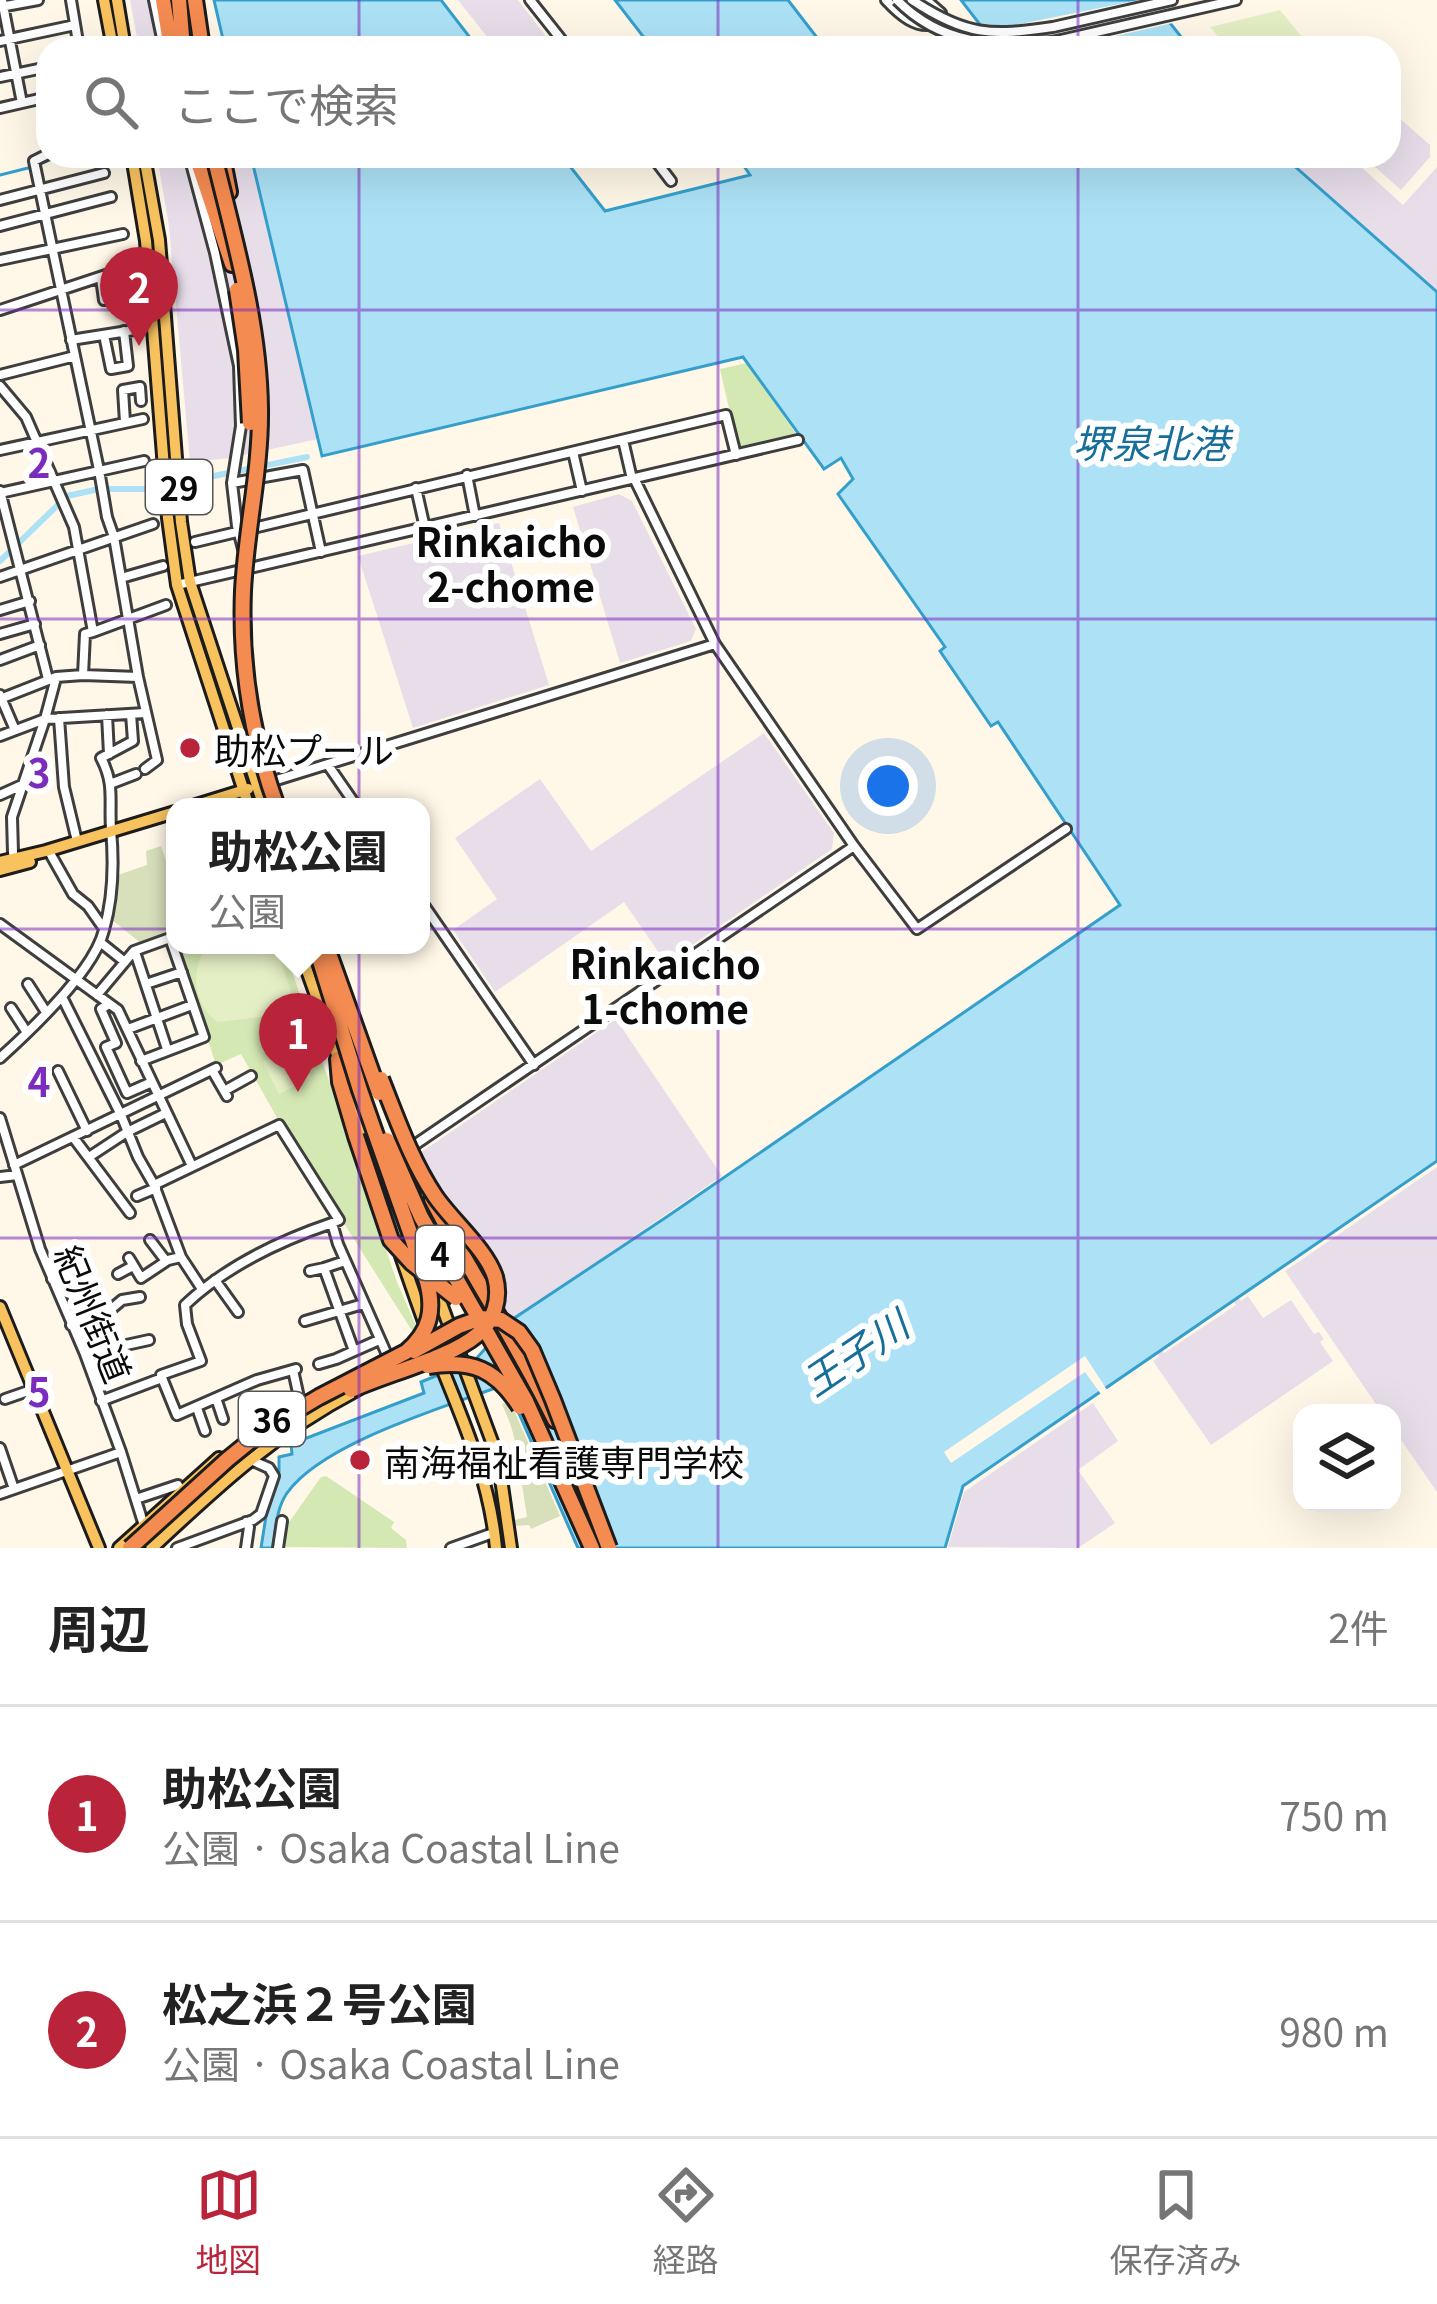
<!DOCTYPE html>
<html lang="ja">
<meta charset="utf-8">
<style>
body{margin:0;font-family:Georgia,"Noto Sans JP",serif;background:#f2f2f2;color:#222}
.controls{position:absolute;right:36px;bottom:36px;display:grid;overflow:hidden;border-radius:24px;box-shadow:0 12px 48px #0002}
.controls button{width:108px;height:108px;display:grid;place-items:center;padding:0;border:0;border-bottom:3px solid #e0e0e0;background:#fff;color:#222;font:60px sans-serif}
.you{position:absolute;left:888px;top:786px;width:42px;height:42px;margin:-30px;border:9px solid #fff;border-radius:50%;background:#1a73e8;box-shadow:0 0 0 18px #1a73e833}
.badge{display:grid;place-items:center;width:78px;height:78px;border-radius:50%;background:#b9243a;color:#fff;font-size:39px;font-weight:700}
.pin{position:absolute;translate:-50% -99px;filter:drop-shadow(0 3px 6px #0008)}
.pin::after{content:'';position:absolute;top:63px;width:42px;height:36px;background:inherit;clip-path:polygon(0 0,100% 0,50% 100%)}
.popup{position:absolute;left:166px;top:798px;width:264px;height:156px;box-sizing:border-box;display:grid;place-content:center;border-radius:24px;background:#fff;filter:drop-shadow(0 3px 9px #0005);font-size:39px;white-space:nowrap;color:#767676}
.popup b{font-size:45px;color:#222}
.popup::after{content:'';position:absolute;left:50%;top:100%;margin-left:-24px;border:24px solid transparent;border-top-color:#fff}
.list{margin:0;padding:0;list-style:none}
h2{display:flex;justify-content:space-between;align-items:center;height:156px;margin:0;padding:0 48px;font-size:51px}
h2 small{font-size:39px;font-weight:400;color:#767676}
.list li{display:grid;grid-template-columns:78px 1fr auto;gap:36px;align-items:center;box-sizing:border-box;height:216px;padding:0 48px;border-top:3px solid #e0e0e0}
.list b{display:block;font-size:45px;white-space:nowrap}
.list p{margin:0;font-size:39px;white-space:nowrap;color:#767676}
.list em{font-size:39px;font-style:normal;color:#767676}
.icon{flex:none;width:66px;height:66px;fill:none;stroke:currentColor;stroke-width:2;stroke-linecap:round;stroke-linejoin:round}
.map{position:relative;flex:none;width:1437px;height:1548px;overflow:hidden}
.search{position:absolute;background:#fff;box-shadow:0 12px 48px #0002;left:36px;right:36px;top:36px;height:132px;display:flex;align-items:center;gap:30px;box-sizing:border-box;padding:0 42px;border-radius:36px;color:#767676;font-size:45px}
.sheet{height:588px;background:#fff}
nav{display:flex;justify-content:space-around;align-items:center;box-sizing:border-box;height:168px;border-top:3px solid #e0e0e0;background:#fff;font-size:33px;color:#767676}
nav a{display:grid;justify-items:center;gap:6px}
nav .on{color:#b9243a}
.map>svg:first-child{display:block}
.industrial{fill:#e7deea;fill-rule:evenodd}
.green{fill:#d4e8b3}
.cemetery{fill:#d7dfbb}
.pitch{fill:#e5efc5}
.water{fill:#ade2f6;stroke:#359fcc;stroke-width:3}
.pier{fill:#fff8e8}
.lines{fill:none;stroke-linecap:round;stroke-linejoin:round}
.stream{stroke:#359fcc;stroke-width:3}
.canal{stroke:#ade2f6;stroke-width:6}
.minor-casing{stroke:#3e3e3e;stroke-width:14}
.major-casing{stroke:#1c1c1c;stroke-width:16}
.highway-casing{stroke:#1c1c1c;stroke-width:20}
.minor{stroke:#fff;stroke-width:8}
.major{stroke:#f8c35f;stroke-width:10}
.highway{stroke:#f48b51;stroke-width:14}
.minor-bridge-casing{stroke:#3e3e3e;stroke-width:14;stroke-linecap:butt}
.highway-bridge-casing{stroke:#1c1c1c;stroke-width:20;stroke-linecap:butt}
.minor-bridge{stroke:#fff;stroke-width:8}
.highway-bridge{stroke:#f48b51;stroke-width:14}
.grid{fill:none;stroke:#7b2cbf;stroke-width:3;stroke-opacity:0.55}
.poi-dot{fill:#b9243a;stroke:#fff;stroke-width:4.5}
.labels{text-anchor:middle;dominant-baseline:central;stroke-width:12;stroke-linejoin:round;paint-order:stroke}
.shield{fill:#fff;stroke:#545454;stroke-width:3}
.shield-label{font-size:33px;font-weight:bold;fill:#0b0b0b}
.poi-label{font-size:36px;fill:#0b0b0b;stroke:#fff;text-anchor:start}
.street-label{font-size:36px;fill:#0b0b0b;stroke:#fff}
.water-label{font-size:39px;font-style:italic;fill:#166e9a;stroke:#fff}
.neighbourhood-label{font-size:39px;font-weight:bold;fill:#0b0b0b;stroke:#fff}
.grid-label{font-size:39px;text-anchor:middle;font-weight:bold;fill:#7b2cbf;stroke:#fff;stroke-width:12;stroke-linejoin:round;paint-order:stroke}
</style>
<div class="map">
<svg width="1437" height="1548" viewBox="0 0 1437 1548">
<rect width="100%" height="100%" fill="#fff8e8"/>
<path class="industrial" d="M 130,0 L 148,0 L 159,48 L 139,48 Z
M 458,0 L 518,0 L 545,35 L 543,42 L 536,48 L 496,48 Z
M 1389,109 L 1430,145 L 1430,157 L 1401,190 L 1363,156 L 1389,156 Z
M 157,156 L 183,156 L 205,242 L 236,378 L 237,411 L 230,458 L 190,462 L 169,226 Z
M 193,156 L 251,156 L 318,439 L 243,455 L 245,415 L 240,345 Z
M 1284,156 L 1349,156 L 1403,205 L 1437,167 L 1437,292 Z
M 619,494 L 632,501 L 696,629 L 691,641 L 620,663 L 573,507 Z
M 499,523 L 549,685 L 413,728 L 358,556 Z
M 764,733 L 834,833 L 832,849 L 666,963 L 624,902 L 495,992 L 453,930 L 497,899 L 455,838 L 540,779 L 591,851 Z
M 616,1019 L 722,1176 L 510,1321 L 500,1306 L 503,1295 L 417,1155 Z
M 1437,1167 L 1437,1492 L 1392,1427 L 1392,1413 L 1382,1413 L 1285,1271 Z
M 1216,1265 L 1241,1301 L 1248,1296 L 1263,1318 L 1291,1300 L 1314,1334 L 1319,1332 L 1324,1339 L 1320,1342 L 1333,1361 L 1211,1445 L 1153,1361 L 1159,1356 L 1144,1334 L 1140,1339 L 1130,1325 ZM 1219,1281 L 1236,1305 L 1164,1353 L 1147,1328 L 1205,1291 L 1204,1288 Z
M 1093,1403 L 1118,1441 L 1078,1470 L 1115,1523 L 1078,1548 L 948,1547 L 964,1492 Z"/>
<path class="green" d="M 747,363 L 796,434 L 738,448 L 720,369 Z
M 177,945 L 283,945 L 397,1282 L 417,1328 L 414,1334 L 279,1121 L 241,1054 L 216,1065 Z
M 326,1476 L 394,1522 L 391,1528 L 406,1540 L 407,1548 L 286,1547 L 284,1544 L 287,1525 L 321,1477 Z"/>
<path class="cemetery" d="M 161,846 L 175,888 L 175,933 L 143,945 L 111,919 L 115,876 L 147,865 L 146,851 Z
M 510,1401 L 560,1516 L 531,1529 L 529,1525 L 515,1526 L 515,1520 L 527,1517 L 518,1458 L 513,1466 L 507,1467 L 506,1464 L 512,1463 C 520,1442 510,1424 502,1404 Z"/>
<path class="pitch" d="M 1280,10 L 1311,48 L 1228,48 L 1210,27 Z
M 208,945 L 275,945 L 295,1003 L 288,1014 L 217,1022 C 193,1003 189,970 208,945 Z
M 295,1046 L 311,1078 L 279,1094 L 263,1062 Z"/>
<path class="water" d="M 214,0 L 441,0 L 478,48 L 225,48 Z
M 615,0 L 788,0 L 825,48 L 652,48 Z
M 961,0 L 1165,0 L 1170,23 L 1190,48 L 998,48 Z
M 251,156 L 562,156 L 605,211 L 750,175 L 737,156 L 1283,156 L 1437,292 L 1437,1161 L 963,1486 L 945,1548 L 578,1548 L 506,1384 C 446,1407 323,1442 287,1493 C 276,1509 276,1529 273,1548 L 261,1548 L 269,1497 L 279,1472 L 279,1457 L 292,1454 L 291,1444 L 424,1393 L 421,1382 L 475,1360 L 510,1321 L 668,1216 L 1120,905 L 998,722 L 991,726 L 940,651 L 945,647 L 838,494 L 853,479 L 841,458 L 824,469 L 743,357 L 322,456 Z"/>
<path class="pier" d="M 1139,0 L 1171,0 L 1177,22 L 1064,48 L 990,48 L 973,26 L 1019,27 L 1020,24 Z
M 1085,1356 L 1109,1393 L 1103,1397 L 1085,1372 L 951,1463 L 944,1452 Z"/>
<g class="lines">
<path class="stream" d="M 37,165 L 59,156
M 0,175 L 32,167"/>
<path class="canal" d="M 199,479 L 307,457
M 0,561 L 67,496 L 99,489 L 146,489"/>
<g class="minor-casing">
<path id="minor" d="M 2,0 L 22,103
M 71,0 L 79,48
M 154,0 L 164,48
M 530,0 L 568,48
M 886,0 C 899,14 917,31 937,23 L 941,13 L 926,0
M 0,7 L 38,0
M 1053,27 L 1172,0
M 0,41 L 75,25
M 1052,42 L 1236,0
M 0,77 L 48,67
M 45,98 L 48,121
M 0,108 L 48,97
M 48,154 L 34,161 L 99,470 L 107,517 L 114,537 L 138,677 L 157,760 L 145,769
M 189,156 L 215,253 L 239,366 L 241,426 L 232,483 L 237,526 L 243,549
M 652,156 L 671,181
M 0,200 L 104,173
M 0,226 L 111,197
M 0,260 L 123,234
M 101,278 L 104,300 L 123,299
M 0,310 L 133,266
M 104,335 L 111,369 L 128,366 L 124,331
M 71,340 L 134,330
M 0,375 L 75,356
M 0,386 L 26,417 L 74,527 L 93,632 L 85,634 L 83,675 L 56,677 L 0,699
M 125,422 L 123,390 L 140,387 L 141,401
M 623,440 L 632,479
M 0,450 L 143,419
M 573,452 L 582,491
M 467,475 L 475,516
M 634,478 L 715,644 L 854,846 L 917,929 L 1066,829
M 232,483 L 303,470 L 321,552
M 416,488 L 425,528
M 0,491 L 48,679
M 0,493 L 144,461
M 195,542 L 726,415 L 736,455
M 0,577 L 153,524
M 121,578 L 163,566
M 177,585 L 798,440
M 0,610 L 30,601
M 93,632 L 166,605
M 0,634 L 35,624
M 0,660 L 40,645
M 83,675 L 138,677
M 0,695 L 15,730
M 107,715 L 109,754
M 59,718 L 64,787 L 76,837
M 0,736 L 45,719 L 145,713
M 328,765 L 357,807
M 270,782 L 715,644
M 110,784 L 136,774
M 0,795 L 22,785
M 13,853 L 12,817 L 45,719 L 56,678
M 51,855 L 73,894 L 88,906 L 102,926
M 421,901 L 534,1065
M 0,924 L 118,1010 L 192,1166
M 100,942 L 125,962
M 135,952 L 167,1049
M 28,984 L 46,1012
M 146,984 L 182,972
M 97,995 L 134,951 L 170,938 L 204,1037 L 141,1061
M 62,997 L 121,1115 L 138,1157 L 154,1185 L 181,1257 L 202,1289
M 109,1004 L 101,1009 L 116,1043 L 106,1047 L 127,1093 L 152,1082
M 11,1008 L 26,1031
M 128,1029 L 192,1005
M 0,1058 C 31,1030 94,971 104,930 C 113,899 114,862 111,829 C 109,801 115,784 101,758 L 133,741 L 131,714
M 212,1070 L 227,1096
M 58,1071 L 87,1131
M 224,1091 L 251,1076
M 0,1118 L 40,1249 L 85,1354 L 121,1452 L 151,1548
M 73,1137 L 130,1213
M 89,1157 L 127,1132 L 166,1113
M 394,1159 L 854,846
M 14,1165 L 216,1068
M 0,1177 L 17,1175
M 154,1185 L 279,1125 L 339,1220 L 332,1223 L 338,1244 L 388,1357
M 137,1196 L 156,1188
M 150,1240 L 166,1261
M 129,1258 L 141,1278 L 168,1260 L 181,1257
M 345,1261 L 324,1268 L 354,1351
M 310,1271 L 324,1268
M 118,1274 L 133,1266
M 52,1279 L 78,1269
M 215,1280 L 238,1312
M 305,1321 L 363,1304
M 71,1325 L 110,1310 L 122,1300 L 140,1297
M 85,1354 L 149,1340
M 319,1364 L 336,1359 L 379,1340
M 293,1370 L 300,1402
M 162,1378 L 177,1415 L 257,1380 L 296,1369
M 216,1398 L 223,1419
M 5,1399 L 34,1389
M 101,1401 L 162,1378 L 161,1375 L 201,1361 L 187,1324 L 185,1305 C 226,1266 279,1241 332,1223
M 197,1408 L 205,1431
M 0,1448 L 14,1489
M 0,1494 L 121,1452
M 136,1499 L 178,1485
M 177,1548 L 253,1520 L 261,1514 L 274,1476 L 269,1468 L 251,1460
M 246,1548 L 249,1527 L 246,1522
M 278,1548 L 282,1521
M 451,1548 L 493,1533"/>
</g>
<g class="major-casing">
<path id="major" d="M 104,0 L 113,48
M 117,0 L 125,48
M 132,156 L 146,241 L 168,518 L 177,585 L 249,807
M 144,156 L 159,240 L 181,522 L 190,582 L 264,807
M 190,807 L 248,789
M 0,862 L 46,851 L 175,812
M 0,870 L 30,862
M 298,945 L 341,1066
M 349,1090 L 381,1192
M 401,1256 C 410,1282 419,1309 429,1335 C 456,1406 489,1471 496,1548
M 433,1282 L 498,1458 L 511,1548
M 0,1307 L 99,1548
M 119,1548 L 219,1458
M 152,1548 C 219,1485 275,1433 357,1390"/>
</g>
<g class="highway-casing">
<path id="highway" d="M 163,0 L 171,48
M 179,0 L 183,48
M 195,0 L 202,48
M 196,156 L 232,264
M 222,156 L 229,192
M 338,1059 L 340,1082 L 356,1136
M 432,1199 C 471,1274 518,1344 555,1420"/>
</g>
<use href="#minor" class="minor"/>
<use href="#major" class="major"/>
<use href="#highway" class="highway"/>
<g class="minor-bridge-casing">
<path id="minor-bridge" d="M 897,0 C 940,44 995,48 1052,42
M 912,0 C 966,36 991,36 1053,27"/>
</g>
<g class="highway-bridge-casing">
<path id="highway-bridge" d="M 214,156 C 234,239 259,322 260,408 C 261,470 246,529 243,591 C 240,664 252,738 277,807
M 237,290 L 246,350 L 250,423
M 326,945 L 379,1093
M 356,1136 L 391,1240 L 412,1263 L 456,1298
M 387,1140 L 421,1217 L 526,1401 L 592,1548
M 414,1351 L 459,1326 L 481,1318 L 501,1320 L 519,1332 L 532,1350 L 553,1400 L 609,1548
M 428,1366 C 472,1359 496,1369 520,1407
M 351,1390 C 385,1374 450,1358 477,1335 C 494,1321 501,1299 495,1277 C 486,1249 452,1221 435,1196 C 411,1160 397,1119 381,1079
M 130,1548 L 228,1459 L 265,1429 L 319,1397 L 406,1352 C 431,1331 435,1309 426,1278 L 360,1090 L 315,945"/>
</g>
<use href="#minor-bridge" class="minor-bridge"/>
<use href="#highway-bridge" class="highway-bridge"/>
</g>
<path class="grid" d="M 359,0 L 359,48M 718,0 L 718,48M 1078,0 L 1078,48M 359,156 L 359,1548M 718,156 L 718,1548M 1078,156 L 1078,1548M 0,310 L 1437,310M 0,619 L 1437,619M 0,929 L 1437,929M 0,1238 L 1437,1238"/>
<g class="poi-dot">
<circle cx="190" cy="748" r="12"/>
<circle cx="360" cy="1460" r="12"/>
</g>
<g class="labels">
<g class="shield">
<rect x="146" y="460" width="66" height="54" rx="9"/>
<rect x="416" y="1226" width="48" height="54" rx="9"/>
<rect x="239" y="1392" width="66" height="54" rx="9"/>
</g>
<g class="shield-label">
<text x="179" y="487">29</text>
<text x="440" y="1253">4</text>
<text x="272" y="1419">36</text>
</g>
<g class="poi-label">
<text x="214" y="748">助松プール</text>
<text x="384" y="1460">南海福祉看護専門学校</text>
</g>
<g class="street-label">
<text transform="translate(95 1313) rotate(68)">紀州街道</text>
</g>
<g class="water-label">
<text x="1151" y="441">堺泉北港</text>
<text transform="translate(854 1351) rotate(-34)">王子川</text>
</g>
<g class="neighbourhood-label">
<text x="511" y="540">Rinkaicho<tspan x="511" dy="45">2-chome</tspan></text>
<text x="665" y="962">Rinkaicho<tspan x="665" dy="45">1-chome</tspan></text>
</g>
</g>
<g class="grid-label">
<text x="39" y="478">2</text>
<text x="39" y="788">3</text>
<text x="39" y="1097">4</text>
<text x="39" y="1407">5</text>
</g>
</svg>
<div class="controls">
<button><svg class="icon" aria-label="layers" viewBox="0 0 24 24"><path d="M12 4l9 5-9 5-9-5zM3 14l9 5 9-5"/></svg></button>
</div>
<div class="you"></div>
<div class="pin badge" style="left:298px;top:1092px">1</div>
<div class="popup"><b>助松公園</b>公園</div>
<div class="pin badge" style="left:139px;top:346px">2</div>
<div class="search"><svg class="icon" aria-label="search" viewBox="0 0 24 24"><circle cx="10" cy="10" r="6"/><path d="M15 15l6 6"/></svg>ここで検索</div>
</div>
<section class="sheet">
<h2>周辺<small>2件</small></h2>
<ul class="list">
<li><span class="badge">1</span><div><b>助松公園</b><p>公園 · Osaka Coastal Line</p></div><em>750 m</em></li>
<li><span class="badge">2</span><div><b>松之浜２号公園</b><p>公園 · Osaka Coastal Line</p></div><em>980 m</em></li>
</ul>
</section>
<nav>
<a class="on"><svg class="icon" aria-label="map" viewBox="0 0 24 24"><path d="M3 6l6-2 6 2 6-2v14l-6 2-6-2-6 2zM9 4v14M15 6v14"/></svg>地図</a>
<a><svg class="icon" aria-label="directions" viewBox="0 0 24 24"><path d="M12 3l9 9-9 9-9-9zM9 14v-3h6M13 9l2 2-2 2"/></svg>経路</a>
<a><svg class="icon" aria-label="saved" viewBox="0 0 24 24"><path d="M7 4h10v16l-5-4-5 4z"/></svg>保存済み</a>
</nav>
